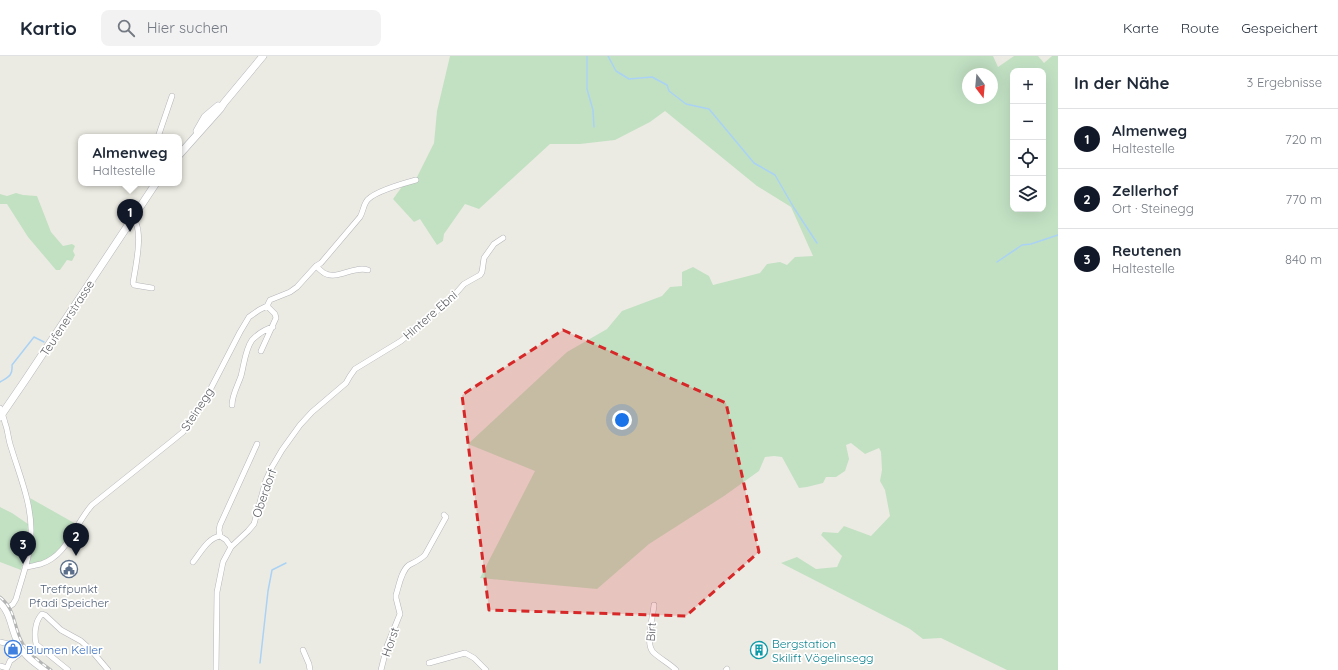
<!DOCTYPE html>
<html lang="de">
<meta charset="utf-8">
<style>
body{margin:0;font-family:Quicksand,sans-serif;background:#f2f2f3;color:#1f2937}
.controls{position:absolute;right:12px;top:12px;display:grid;overflow:hidden;border-radius:8px;box-shadow:0 4px 16px #0002}
.controls button{width:36px;height:36px;display:grid;place-items:center;padding:0;border:0;border-bottom:1px solid #e0e1e3;background:#fff;color:#1f2937;font:20px sans-serif}
.compass{position:absolute;left:962px;top:12px;width:36px;height:36px;border-radius:50%;background:#fff;box-shadow:0 4px 16px #0002;rotate:164deg}
.you{position:absolute;left:622px;top:364px;width:14px;height:14px;margin:-10px;border:3px solid #fff;border-radius:50%;background:#1a73e8;box-shadow:0 0 0 6px #1a73e833}
.badge{display:grid;place-items:center;width:26px;height:26px;border-radius:50%;background:#111827;color:#fff;font-size:13px;font-weight:700}
.pin{position:absolute;translate:-50% -33px;filter:drop-shadow(0 1px 2px #0008)}
.pin::after{content:'';position:absolute;top:21px;width:14px;height:12px;background:inherit;clip-path:polygon(0 0,100% 0,50% 100%)}
.popup{position:absolute;left:78px;top:78px;width:104px;height:52px;box-sizing:border-box;display:grid;place-content:center;border-radius:8px;background:#fff;filter:drop-shadow(0 1px 3px #0005);font-size:13px;white-space:nowrap;color:#747a83}
.popup b{font-size:15px;color:#1f2937}
.popup::after{content:'';position:absolute;left:50%;top:100%;margin-left:-8px;border:8px solid transparent;border-top-color:#fff}
.list{margin:0;padding:0;list-style:none}
h2{display:flex;justify-content:space-between;align-items:center;height:52px;margin:0;padding:0 16px;font-size:17px}
h2 small{font-size:13px;font-weight:400;color:#747a83}
.list li{display:grid;grid-template-columns:26px 1fr auto;gap:12px;align-items:center;box-sizing:border-box;height:60px;padding:0 16px;border-top:1px solid #e0e1e3}
.list b{display:block;font-size:15px;white-space:nowrap}
.list p{margin:0;font-size:13px;white-space:nowrap;color:#747a83}
.list em{font-size:13px;font-style:normal;color:#747a83}
.icon{flex:none;width:22px;height:22px;fill:none;stroke:currentColor;stroke-width:2;stroke-linecap:round;stroke-linejoin:round}
.map{position:relative;flex:none;width:1058px;height:614px;overflow:hidden}
header{display:flex;align-items:center;gap:24px;box-sizing:border-box;height:56px;padding:0 20px;background:#fff;border-bottom:1px solid #e0e1e3}
header strong{font-size:19px}
nav{display:flex;gap:22px;margin-inline-start:auto;font-size:14px}
.search{width:280px;height:36px;background:#f2f2f3;display:flex;align-items:center;gap:10px;box-sizing:border-box;padding:0 14px;border-radius:8px;color:#747a83;font-size:15px}
main{display:flex}
aside{flex:1;background:#fff}
.map>svg:first-child{display:block}
.green{fill:#c2e1c3;fill-rule:evenodd}
.lines{fill:none;stroke-linecap:round;stroke-linejoin:round}
.stream{stroke:#aad2f5;stroke-width:1.5}
.street-casing{stroke:#b4b5b9;stroke-width:6}
.secondary-casing{stroke:#b5b7bc;stroke-width:8}
.street{stroke:#fff;stroke-width:5}
.secondary{stroke:#fff;stroke-width:7}
.rail-casing{stroke:#b3b4b4;stroke-width:3}
.rail{stroke:#fff;stroke-width:1.5;stroke-dasharray:4.5;stroke-linecap:butt}
.marked{fill:#d62828;fill-opacity:0.2;stroke:#d62828;stroke-width:3;stroke-dasharray:8 5;stroke-linejoin:round}
.labels{text-anchor:middle;dominant-baseline:central;stroke-width:3.5;stroke-linejoin:round;paint-order:stroke}
.street-label{font-size:12px;fill:#5b5e62;stroke:#fff}
.service-label{font-size:12px;fill:#4e5e75;stroke:#fff}
.culture-label{font-size:12px;fill:#0d838f;stroke:#fff;text-anchor:start}
.shop-label{font-size:12px;fill:#366cbe;stroke:#fff;text-anchor:start}
</style>
<header>
<strong>Kartio</strong>
<div class="search"><svg class="icon" aria-label="search" viewBox="0 0 24 24"><circle cx="10" cy="10" r="6"/><path d="M15 15l6 6"/></svg>Hier suchen</div>
<nav><a>Karte</a><a>Route</a><a>Gespeichert</a></nav>
</header>
<main>
<div class="map">
<svg width="1058" height="614" viewBox="0 0 1058 614">
<rect width="100%" height="100%" fill="#ecebe3"/>
<path class="green" d="M 450,0 L 993,0 L 998,11 L 1014,0 L 1038,0 L 1044,7 L 1052,0 L 1058,0 L 1058,614 L 1007,614 L 941,582 L 923,583 L 910,573 L 781,507 L 797,501 L 816,513 L 837,511 L 842,500 L 821,479 L 823,476 L 838,477 L 844,470 L 871,480 L 890,460 L 885,434 L 880,425 L 882,414 L 881,396 L 879,392 L 865,398 L 851,387 L 846,389 L 849,403 L 845,415 L 836,421 L 826,421 L 823,427 L 807,431 L 799,432 L 782,401 L 774,400 L 765,401 L 759,415 L 724,440 L 649,488 L 597,533 L 480,522 L 535,415 L 468,388 L 567,296 L 607,273 L 622,255 L 662,240 L 670,231 L 682,230 L 682,216 L 693,211 L 709,220 L 713,229 L 760,217 L 767,208 L 780,206 L 787,209 L 795,201 L 813,200 L 791,151 L 757,130 L 665,55 L 650,66 L 615,84 L 580,88 L 550,88 L 479,153 L 465,148 L 444,178 L 443,185 L 437,189 L 420,163 L 414,166 L 393,143 L 404,128 L 416,123 L 434,87 L 437,55 ZM 1013,15 L 1043,15 L 1043,153 L 1013,153 ZM 968,18 L 992,18 L 992,42 L 968,42 Z
M 16,137 L 23,139 L 37,140 L 51,176 L 63,190 L 72,188 L 75,190 L 73,195 L 75,199 L 72,205 L 67,204 L 60,214 L 56,214 L 28,181 L 7,148 L 0,148 L 0,138 L 7,140 Z
M 30,442 L 76,468 L 60,493 L 47,503 L 31,509 L 29,508 C 36,485 33,464 30,442 Z
M 0,451 L 12,457 L 28,468 L 27,490 L 21,514 L 0,506 Z"/>
<g class="lines">
<path class="stream" d="M 587,0 L 587,33 L 593,54 L 594,71
M 608,0 L 616,15 L 629,23 L 652,21 L 667,29 L 669,35 L 686,48 L 709,53 L 754,107 L 775,119 L 794,152 L 817,187
M 997,206 L 1022,189 L 1031,188 L 1058,179
M 0,326 C 8,321 13,320 12,309 L 34,281 L 44,286
M 260,607 L 268,535 L 272,514 L 286,507"/>
<g class="street-casing">
<path id="street" d="M 158,81 L 172,40
M 132,162 C 145,171 135,213 133,227 L 134,229 L 152,232
M 368,214 C 354,209 337,225 324,217 C 321,215 319,213 316,210 L 321,207 L 360,161 C 363,156 363,151 366,146 C 371,136 405,127 416,124
M 261,295 L 276,262 L 275,258 L 267,250
M 232,349 C 232,339 238,329 241,320 C 244,309 245,294 252,284 C 257,279 266,273 273,271
M 0,352 C 2,357 4,362 5,367 C 8,374 8,383 11,391 C 19,418 32,448 31,477 C 31,499 22,521 16,543 L 13,548 L 6,553
M 220,480 L 219,474 L 220,469 L 257,388
M 193,506 C 201,496 208,482 220,480 L 226,484 L 231,491
M 25,511 C 31,511 35,509 41,508 C 68,499 74,469 92,449 L 172,385 L 183,376 L 191,364 L 209,336 L 240,276 L 249,261 L 259,254 L 267,250 L 270,244 L 290,236 L 297,231 L 316,210
M 654,549 C 653,561 645,587 653,596 C 660,603 669,607 676,614
M 0,586 L 13,589 L 18,587
M 303,594 L 309,608 L 310,614
M 429,607 L 465,597 L 474,602 L 486,614
M 0,610 L 7,612 L 10,605 L 23,595
M 68,614 L 36,588 C 34,578 35,565 42,558 L 45,559 L 61,574 L 81,585 L 91,594 L 108,614
M 216,614 L 217,536 L 223,506 L 231,491 L 248,475 L 254,468 L 266,424 L 272,411 L 282,394 L 300,369 L 312,356 L 346,327 L 350,320 L 355,313 L 401,285 L 450,244 L 464,228 L 480,219 L 482,216 L 484,202 L 494,188 L 503,182
M 381,614 L 387,590 L 400,558 L 396,542 L 396,539 C 399,530 401,515 409,509 C 415,506 420,504 425,499 L 446,461 L 444,459
M 726,614 L 727,613"/>
</g>
<g class="secondary-casing">
<path id="secondary" d="M 197,75 L 205,61 L 218,50
M 179,99 L 220,53 L 224,47 L 263,0
M 0,361 L 26,323 L 156,127
M 0,546 C 12,558 11,573 19,588 C 24,599 35,607 45,614"/>
</g>
<use href="#street" class="street"/>
<use href="#secondary" class="secondary"/>
<g class="rail-casing">
<path id="rail" d="M 0,541 C 17,555 13,571 23,588 C 30,599 41,607 51,614"/>
</g>
<use href="#rail" class="rail"/>
</g>
<path class="marked" d="M 563,274 L 726,347 L 759,496 L 686,560 L 489,554 L 462,339 Z"/>
<defs>
<g id="civic-ring" transform="scale(0.9)"><circle r="9.5" fill="#fff" stroke="#5c6f8a" stroke-width="1.5"/><path d="M-.6-6.5H3V-4.5H.6V-3L4-1V1h2V6H-6V1h2V-1L-.6-3ZM-1.2 2.5V6h2.4V2.5Z" fill="#5c6f8a"/></g>
<g id="shop-ring" transform="scale(0.9)"><circle r="9.5" fill="#fff" stroke="#3f7fe0" stroke-width="1.5"/><path d="M-5-2.5h2.3a2.7 3.5 0 0 1 5.4 0H5L5.5 6h-11ZM-1.5-2.5h3a1.5 2.3 0 0 0-3 0Z" fill="#3f7fe0"/></g>
<g id="building-ring" transform="scale(0.9)"><circle r="9.5" fill="#fff" stroke="#0f9aa8" stroke-width="1.5"/><path d="M-4-6H4V6H1V3H-1V6H-4ZM-2.5-4.3h1.7v1.8h-1.7ZM.8-4.3h1.7v1.8H.8ZM-2.5-1h1.7V.8h-1.7ZM.8-1h1.7V.8H.8Z" fill="#0f9aa8"/></g>
</defs>
<g fill-rule="evenodd">
<use href="#civic-ring" x="69" y="513"/>
<use href="#shop-ring" x="13" y="593"/>
<use href="#building-ring" x="759" y="594"/>
</g>
<g class="labels">
<g class="street-label">
<text transform="translate(430 259) rotate(-41)">Hintere Ebni</text>
<text transform="translate(67 262) rotate(-57)">Teufenerstrasse</text>
<text transform="translate(197 353) rotate(-57)">Steinegg</text>
<text transform="translate(264 437) rotate(-71)">Oberdorf</text>
<text transform="translate(651 576) rotate(-86)">Birt</text>
<text transform="translate(390 586) rotate(-71)">Horst</text>
</g>
<g class="service-label">
<text x="69" y="532">Treffpunkt<tspan x="69" dy="14">Pfadi Speicher</tspan></text>
</g>
<g class="culture-label">
<text x="772" y="587">Bergstation<tspan x="772" dy="14">Skilift Vögelinsegg</tspan></text>
</g>
<g class="shop-label">
<text x="26" y="593">Blumen Keller</text>
</g>
</g>
</svg>
<div class="controls">
<button>+</button>
<button>−</button>
<button><svg class="icon" aria-label="locate" viewBox="0 0 24 24"><circle cx="12" cy="12" r="6"/><path d="M12 2v4M12 18v4M2 12h4M18 12h4"/></svg></button>
<button><svg class="icon" aria-label="layers" viewBox="0 0 24 24"><path d="M12 4l9 5-9 5-9-5zM3 14l9 5 9-5"/></svg></button>
</div>
<svg class="compass" viewBox="-18 -18 36 36"><path d="M0-13l5 13h-10z" fill="#e53935"/><path d="M0 13l5-13h-10z" fill="#747a83"/></svg>
<div class="you"></div>
<div class="pin badge" style="left:130px;top:176px">1</div>
<div class="popup"><b>Almenweg</b>Haltestelle</div>
<div class="pin badge" style="left:76px;top:500px">2</div>
<div class="pin badge" style="left:23px;top:508px">3</div>
</div>
<aside>
<h2>In der Nähe<small>3 Ergebnisse</small></h2>
<ul class="list">
<li><span class="badge">1</span><div><b>Almenweg</b><p>Haltestelle</p></div><em>720 m</em></li>
<li><span class="badge">2</span><div><b>Zellerhof</b><p>Ort · Steinegg</p></div><em>770 m</em></li>
<li><span class="badge">3</span><div><b>Reutenen</b><p>Haltestelle</p></div><em>840 m</em></li>
</ul>
</aside>
</main>
